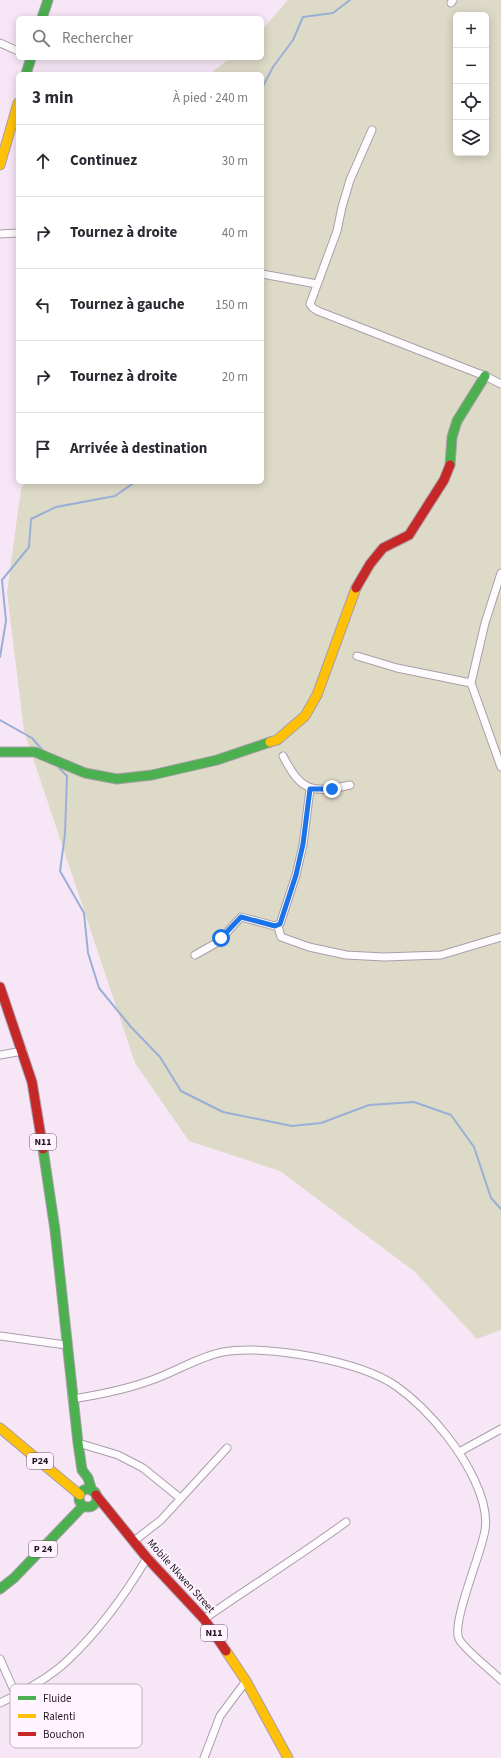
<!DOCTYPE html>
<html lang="fr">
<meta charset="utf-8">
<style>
body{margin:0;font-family:"Source Sans 3",sans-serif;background:#f7f7f7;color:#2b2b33}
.controls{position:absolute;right:12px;top:12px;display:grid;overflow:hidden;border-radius:6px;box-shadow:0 2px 10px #0003}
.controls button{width:36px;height:36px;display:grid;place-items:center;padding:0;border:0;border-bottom:1px solid #e1e1e2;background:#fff;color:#2b2b33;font:20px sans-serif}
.stop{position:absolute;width:12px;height:12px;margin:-9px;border:3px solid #1a73e8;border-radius:50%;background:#fff}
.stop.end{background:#1a73e8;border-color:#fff;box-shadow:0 1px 4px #0008}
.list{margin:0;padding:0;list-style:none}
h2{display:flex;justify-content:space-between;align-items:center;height:52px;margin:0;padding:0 16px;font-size:17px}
h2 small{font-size:13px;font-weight:400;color:#7c7c81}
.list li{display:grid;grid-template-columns:26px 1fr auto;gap:12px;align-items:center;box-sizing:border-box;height:72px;padding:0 16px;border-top:1px solid #e1e1e2}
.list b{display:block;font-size:15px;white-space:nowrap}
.list em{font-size:13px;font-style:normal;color:#7c7c81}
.icon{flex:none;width:22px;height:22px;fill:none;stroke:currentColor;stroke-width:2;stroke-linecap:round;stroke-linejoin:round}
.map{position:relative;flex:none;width:501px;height:1758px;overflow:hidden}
.search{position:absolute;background:#fff;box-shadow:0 2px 10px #0003;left:16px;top:16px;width:248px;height:44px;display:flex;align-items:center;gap:10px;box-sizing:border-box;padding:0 14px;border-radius:6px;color:#7c7c81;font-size:15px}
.panel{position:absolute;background:#fff;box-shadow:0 2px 10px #0003;left:16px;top:72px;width:248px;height:412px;border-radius:6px}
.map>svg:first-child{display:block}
.green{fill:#dedac8;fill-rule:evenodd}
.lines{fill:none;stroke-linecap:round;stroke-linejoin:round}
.stream{stroke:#9aafd6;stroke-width:2}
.street-casing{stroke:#aa9eaa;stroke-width:9}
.fast-casing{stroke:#aa9eaa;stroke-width:11}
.slow-casing{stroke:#aa9eaa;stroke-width:11}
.jam-casing{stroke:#aa9eaa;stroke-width:11}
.street{stroke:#fefbfe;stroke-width:7}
.fast{stroke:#4caf50;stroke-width:9}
.slow{stroke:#ffc107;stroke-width:9}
.jam{stroke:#c62828;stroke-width:9}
.route{stroke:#1a73e8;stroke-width:5}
.labels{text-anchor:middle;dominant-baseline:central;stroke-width:4;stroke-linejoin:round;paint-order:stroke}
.shield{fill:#fff4ff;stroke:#645a64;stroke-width:1}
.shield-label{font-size:10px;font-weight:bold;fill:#221822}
.street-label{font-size:11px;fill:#221822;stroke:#fff4ff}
.key{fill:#fff4ff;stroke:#bdb2bd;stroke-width:1}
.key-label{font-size:11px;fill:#221822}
</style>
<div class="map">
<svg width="501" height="1758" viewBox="0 0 501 1758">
<rect width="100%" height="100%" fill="#f6e6f6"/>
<path class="green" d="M 288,0 L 501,0 L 501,1330 L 477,1339 L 414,1271 L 280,1171 L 189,1141 L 135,1063 L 24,731 L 7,592 L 21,489 L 25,482 L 262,482 L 262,74 L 210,74 L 230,58 L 262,58 L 262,30 ZM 456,15 L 486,15 L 486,153 L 456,153 Z"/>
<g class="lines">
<path class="stream" d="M 262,88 L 273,67 L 293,40 L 303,17 L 333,13 L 350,0
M 0,657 L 6,621 L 2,580 L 29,547 L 31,519 L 56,507 L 115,496 L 135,482
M 0,720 L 32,738 L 45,753
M 59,768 L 67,776 L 65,834 L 60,871 L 84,913 L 88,953 L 99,988 L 131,1027 L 160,1057 L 181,1091 L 223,1112 L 292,1126 L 321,1123 L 369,1105 L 414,1102 L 451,1115 L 474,1147 L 491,1198 L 501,1209"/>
<g class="street-casing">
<path id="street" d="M 451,3 L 453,0
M 0,43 L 18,51
M 372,130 L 350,180 L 342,207 L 337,231 L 310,304 L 313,308 L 318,311 L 485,376 L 501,384
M 0,234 L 18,233
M 262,274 L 317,284
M 501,573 L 485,623 L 471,683 L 501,767
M 357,656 L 397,668 L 471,683
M 283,756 C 301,791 311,794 350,785
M 278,926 L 281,937 L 309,947 L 346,955 L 384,957 L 441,955 L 501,937
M 195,955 L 218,942 L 241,917 L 275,926 L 280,924 L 296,875 L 303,845 L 310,789
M 0,1055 L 23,1051
M 0,1336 L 66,1345
M 72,1399 C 98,1395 124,1390 149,1381 C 174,1373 197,1357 223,1352 C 266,1344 360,1361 396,1386 C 416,1400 432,1417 447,1436 C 465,1459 490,1500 485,1530 C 482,1552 451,1623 459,1639 C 464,1649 492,1671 501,1680
M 78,1443 L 118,1455 L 143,1468 L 180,1498
M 459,1452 L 501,1429
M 134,1541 L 161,1520 L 227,1448
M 204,1619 C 251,1586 300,1556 346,1522
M 0,1659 L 16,1695
M 0,1703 C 23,1692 48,1679 67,1661 C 99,1631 125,1595 147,1558
M 204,1758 L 220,1716 L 246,1681"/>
</g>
<g class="fast-casing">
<path id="fast" d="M 42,18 L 48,0
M 26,74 L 31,58
M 450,465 L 452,437 L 457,421 L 485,376
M 0,752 L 35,752 L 85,773 L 117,779 L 152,775 L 217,760 L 270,742
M 43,1149 L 55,1230 L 78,1443 L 82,1470 L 88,1478 L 92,1491
M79 1498a9 9 0 1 1 18 0a9 9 0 1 1-18 0Z
M 0,1589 L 14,1578 L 83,1506"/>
</g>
<g class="slow-casing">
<path id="slow" d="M 0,165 L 18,103
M 270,742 L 277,740 L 305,716 L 317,695 L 356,588
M 0,1428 L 80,1495
M 226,1651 L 246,1681 L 288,1758"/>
</g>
<g class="jam-casing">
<path id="jam" d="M 356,588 L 370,564 L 383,548 L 409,535 L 444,480 L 450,465
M 0,987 L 32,1082 L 43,1149
M 96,1495 L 147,1558 L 204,1619 L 226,1651"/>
</g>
<use href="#street" class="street"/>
<use href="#fast" class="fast"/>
<use href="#slow" class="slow"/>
<use href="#jam" class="jam"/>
</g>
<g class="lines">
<path class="route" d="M 221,938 L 241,917 L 275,926 L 280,924 L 296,875 L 303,844 L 310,789 L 332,789"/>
</g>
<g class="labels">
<g class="shield">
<rect x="30" y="1134" width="26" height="16" rx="3"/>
<rect x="27" y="1453" width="26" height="16" rx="3"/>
<rect x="29" y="1541" width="28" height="16" rx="3"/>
<rect x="201" y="1625" width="26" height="16" rx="3"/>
</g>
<g class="shield-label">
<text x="43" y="1142">N11</text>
<text x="40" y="1461">P24</text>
<text x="43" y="1549">P 24</text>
<text x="214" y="1633">N11</text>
</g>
<g class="street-label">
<text transform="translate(181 1576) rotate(48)">Mobile Nkwen Street</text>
</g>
</g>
<rect x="10" y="1684" width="132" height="64" rx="6" class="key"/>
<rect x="18" y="1696" width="18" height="4" fill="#4caf50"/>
<rect x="18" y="1714" width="18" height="4" fill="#ffc107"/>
<rect x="18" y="1732" width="18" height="4" fill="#c62828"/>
<g class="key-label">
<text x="43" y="1702">Fluide</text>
<text x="43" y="1720">Ralenti</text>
<text x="43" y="1738">Bouchon</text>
</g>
</svg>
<div class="controls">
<button>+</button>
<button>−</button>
<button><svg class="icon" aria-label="locate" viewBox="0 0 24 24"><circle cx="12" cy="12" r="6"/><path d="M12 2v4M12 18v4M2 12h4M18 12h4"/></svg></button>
<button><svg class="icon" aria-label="layers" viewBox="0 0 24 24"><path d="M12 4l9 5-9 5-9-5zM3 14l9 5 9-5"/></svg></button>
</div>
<div class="stop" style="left:221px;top:938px"></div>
<div class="stop end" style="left:332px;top:789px"></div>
<div class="search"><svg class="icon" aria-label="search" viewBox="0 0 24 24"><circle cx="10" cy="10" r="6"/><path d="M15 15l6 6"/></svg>Rechercher</div>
<section class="panel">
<h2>3 min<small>À pied · 240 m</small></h2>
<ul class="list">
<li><svg class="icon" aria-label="ahead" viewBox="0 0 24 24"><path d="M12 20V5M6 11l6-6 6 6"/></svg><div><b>Continuez</b></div><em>30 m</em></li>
<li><svg class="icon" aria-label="right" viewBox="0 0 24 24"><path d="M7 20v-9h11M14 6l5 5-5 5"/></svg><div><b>Tournez à droite</b></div><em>40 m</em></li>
<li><svg class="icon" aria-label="left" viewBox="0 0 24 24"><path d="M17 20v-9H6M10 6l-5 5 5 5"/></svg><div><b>Tournez à gauche</b></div><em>150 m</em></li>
<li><svg class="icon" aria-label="right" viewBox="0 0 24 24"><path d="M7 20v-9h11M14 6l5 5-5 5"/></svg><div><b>Tournez à droite</b></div><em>20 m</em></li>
<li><svg class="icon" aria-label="arrive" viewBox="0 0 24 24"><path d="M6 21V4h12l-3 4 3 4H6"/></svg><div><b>Arrivée à destination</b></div></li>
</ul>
</section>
</div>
